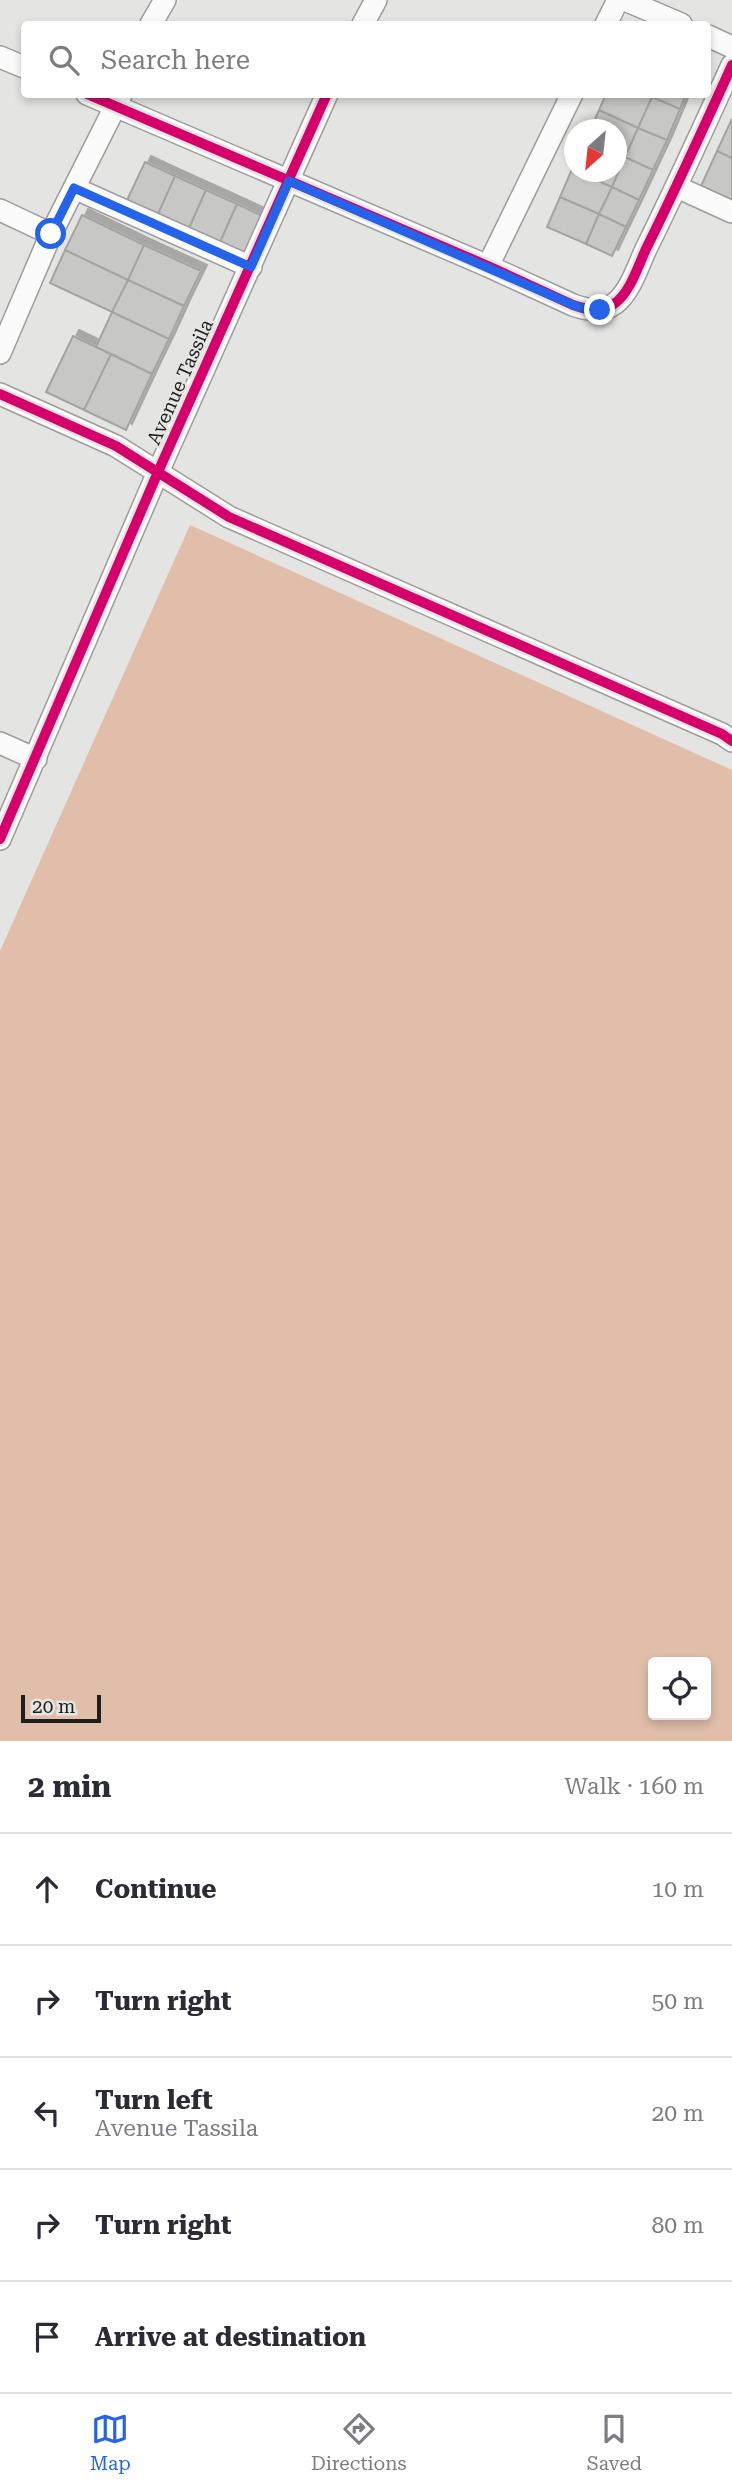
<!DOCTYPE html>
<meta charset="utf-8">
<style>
body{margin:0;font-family:"Roboto Serif",serif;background:#f7f7f7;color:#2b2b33}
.controls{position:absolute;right:21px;bottom:21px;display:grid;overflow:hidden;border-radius:7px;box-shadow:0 4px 10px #0003}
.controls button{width:63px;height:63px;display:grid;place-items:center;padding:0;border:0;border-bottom:2px solid #e1e1e2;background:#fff;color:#2b2b33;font:35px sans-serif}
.compass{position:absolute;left:564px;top:119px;width:63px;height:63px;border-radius:50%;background:#fff;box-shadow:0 4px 10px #0003;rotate:207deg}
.scale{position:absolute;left:21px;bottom:18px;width:80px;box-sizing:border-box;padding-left:7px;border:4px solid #1e1e1d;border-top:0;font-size:19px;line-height:24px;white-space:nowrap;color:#1e1e1d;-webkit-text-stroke:5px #e5e5e2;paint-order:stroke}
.stop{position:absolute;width:21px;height:21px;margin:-16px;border:5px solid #2563eb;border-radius:50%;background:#fff}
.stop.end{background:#2563eb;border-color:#fff;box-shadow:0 2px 7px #0008}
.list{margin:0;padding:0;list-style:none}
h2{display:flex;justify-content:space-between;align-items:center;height:91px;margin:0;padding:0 28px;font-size:30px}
h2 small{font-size:23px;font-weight:400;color:#7c7c81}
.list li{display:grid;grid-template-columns:46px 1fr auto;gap:21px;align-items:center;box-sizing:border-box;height:112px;padding:0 28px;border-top:2px solid #e1e1e2}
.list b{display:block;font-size:26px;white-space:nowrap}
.list p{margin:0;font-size:23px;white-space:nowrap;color:#7c7c81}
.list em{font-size:23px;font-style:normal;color:#7c7c81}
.icon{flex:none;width:38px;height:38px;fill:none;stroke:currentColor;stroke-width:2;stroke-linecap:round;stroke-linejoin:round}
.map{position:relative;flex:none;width:732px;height:1741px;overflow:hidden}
.search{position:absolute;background:#fff;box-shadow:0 4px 10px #0003;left:21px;right:21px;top:21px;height:77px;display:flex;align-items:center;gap:18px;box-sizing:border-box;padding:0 24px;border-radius:7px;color:#7c7c81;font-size:26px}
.sheet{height:651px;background:#fff}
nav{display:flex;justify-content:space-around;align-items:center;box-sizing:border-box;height:98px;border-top:2px solid #e1e1e2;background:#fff;font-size:19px;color:#7c7c81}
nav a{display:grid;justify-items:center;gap:4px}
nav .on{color:#2563eb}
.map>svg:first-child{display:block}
.forest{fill:#e0bea9;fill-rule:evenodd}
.building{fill:#c7c7c6;stroke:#a3a3a3;stroke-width:2;filter:url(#shadow)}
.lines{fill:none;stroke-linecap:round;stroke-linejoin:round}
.minor-casing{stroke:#9d9d9c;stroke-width:24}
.minor{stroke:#fbfbfb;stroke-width:21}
.cycleway-casing{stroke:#e5e5e2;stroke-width:15}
.cycleway{stroke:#d6006c;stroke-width:10}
.route{stroke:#2563eb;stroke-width:9}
.labels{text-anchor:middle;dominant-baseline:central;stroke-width:5;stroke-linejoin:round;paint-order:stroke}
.street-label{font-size:19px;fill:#1e1e1d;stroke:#e5e5e2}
</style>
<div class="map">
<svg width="732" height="1741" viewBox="0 0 732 1741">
<defs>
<filter id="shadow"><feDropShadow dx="6" dy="-6" stdDeviation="0" flood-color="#0004"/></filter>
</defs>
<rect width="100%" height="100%" fill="#e4e4e3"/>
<path class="forest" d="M 190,525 L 732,770 L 732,1741 L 0,1741 L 0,951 ZM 653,1662 L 706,1662 L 706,1715 L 653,1715 Z"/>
<path class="building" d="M 606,94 L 645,94 L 652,97 L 638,128 L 599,110 Z
M 653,94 L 686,94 L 680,109 L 652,97 Z
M 652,97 L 680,109 L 667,140 L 638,128 Z
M 599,110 L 638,128 L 625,157 L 616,153 L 616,130 L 590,130 Z
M 732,119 L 732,158 L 717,151 Z
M 638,128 L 667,140 L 653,170 L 625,157 Z
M 717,151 L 732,158 L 732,200 L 701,186 Z
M 616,153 L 625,157 L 612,187 L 577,172 L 616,172 Z
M 625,157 L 653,170 L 639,200 L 612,187 Z
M 145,162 L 175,176 L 158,214 L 127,200 Z
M 572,169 L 612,187 L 599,214 L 560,197 Z
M 175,176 L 206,190 L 189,228 L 158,214 Z
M 612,187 L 639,200 L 626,227 L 599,214 Z
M 206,190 L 237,204 L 220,242 L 189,228 Z
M 560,197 L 599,214 L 586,244 L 547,227 Z
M 237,204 L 265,217 L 248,255 L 220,242 Z
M 599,214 L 626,227 L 612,256 L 586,244 Z
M 82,215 L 144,245 L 128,280 L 65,250 Z
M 144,245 L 201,271 L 184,306 L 128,280 Z
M 65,250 L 128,280 L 112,312 L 50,283 Z
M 128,280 L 184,306 L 169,339 L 112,312 Z
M 112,312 L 169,339 L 152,374 L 96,347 Z
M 73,336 L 111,354 L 84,410 L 46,392 Z
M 111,354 L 152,374 L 126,430 L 84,410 Z"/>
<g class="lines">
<g class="minor-casing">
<path id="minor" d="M 625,0 L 681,24
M 151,24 L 165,0
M 363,24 L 376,0
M 606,24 L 618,0
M 708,36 L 732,47
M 0,57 L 24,67
M 87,94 L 488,266 L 573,305 C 587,310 602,313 614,304 C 630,293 638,266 646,249 C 676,188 704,127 732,65
M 677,187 L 732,212
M 74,188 L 251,267
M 0,210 L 51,234
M 488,266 L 572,94
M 0,353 L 51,234 L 121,95
M 0,394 L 116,446 L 229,517 L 722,734 L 732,741
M 0,743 L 36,759
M 0,839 L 158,472 L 327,94"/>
</g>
<use href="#minor" class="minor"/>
<g class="cycleway-casing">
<path id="cycleway" d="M 87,94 L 488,266 L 573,305 C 587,310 602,313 614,304 C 630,293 638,266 646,249 C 676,188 704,127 732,65
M 0,394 L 116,446 L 229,517 L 722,734 L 732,741
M 0,839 L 158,472 L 327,94"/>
</g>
<use href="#cycleway" class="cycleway"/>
</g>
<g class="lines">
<path class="route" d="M 51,234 L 74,188 L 251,267 L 289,181 L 573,305 L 588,310 L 600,310"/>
</g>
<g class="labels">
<g class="street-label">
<text transform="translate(180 382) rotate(-66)">Avenue Tassila</text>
</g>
</g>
</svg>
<div class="controls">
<button><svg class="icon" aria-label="locate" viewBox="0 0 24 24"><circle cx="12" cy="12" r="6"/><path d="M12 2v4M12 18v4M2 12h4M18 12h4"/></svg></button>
</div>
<svg class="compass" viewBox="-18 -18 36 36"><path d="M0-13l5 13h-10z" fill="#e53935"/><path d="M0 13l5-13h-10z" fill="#7c7c81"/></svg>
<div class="scale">20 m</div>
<div class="stop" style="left:51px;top:234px"></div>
<div class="stop end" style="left:600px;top:310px"></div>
<div class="search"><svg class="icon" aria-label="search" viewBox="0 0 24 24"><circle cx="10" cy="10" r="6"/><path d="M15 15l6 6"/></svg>Search here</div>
</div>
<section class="sheet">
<h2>2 min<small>Walk · 160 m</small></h2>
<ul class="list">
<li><svg class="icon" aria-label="ahead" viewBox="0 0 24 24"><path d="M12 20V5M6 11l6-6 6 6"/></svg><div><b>Continue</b></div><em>10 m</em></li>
<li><svg class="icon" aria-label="right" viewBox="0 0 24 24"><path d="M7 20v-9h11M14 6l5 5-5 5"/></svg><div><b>Turn right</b></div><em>50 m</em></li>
<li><svg class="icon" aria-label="left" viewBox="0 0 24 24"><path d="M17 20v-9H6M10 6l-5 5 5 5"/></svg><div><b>Turn left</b><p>Avenue Tassila</p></div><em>20 m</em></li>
<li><svg class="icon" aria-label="right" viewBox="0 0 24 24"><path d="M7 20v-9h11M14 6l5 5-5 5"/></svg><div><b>Turn right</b></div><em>80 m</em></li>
<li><svg class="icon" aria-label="arrive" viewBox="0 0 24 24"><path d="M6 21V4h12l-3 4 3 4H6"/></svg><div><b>Arrive at destination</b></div></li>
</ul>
</section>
<nav>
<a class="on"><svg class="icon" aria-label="map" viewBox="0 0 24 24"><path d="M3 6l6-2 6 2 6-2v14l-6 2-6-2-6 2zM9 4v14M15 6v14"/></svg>Map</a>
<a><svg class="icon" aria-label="directions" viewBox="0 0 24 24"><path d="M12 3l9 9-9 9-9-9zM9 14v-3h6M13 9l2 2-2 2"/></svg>Directions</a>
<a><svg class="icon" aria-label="saved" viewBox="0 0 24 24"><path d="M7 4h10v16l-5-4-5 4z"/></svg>Saved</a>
</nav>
